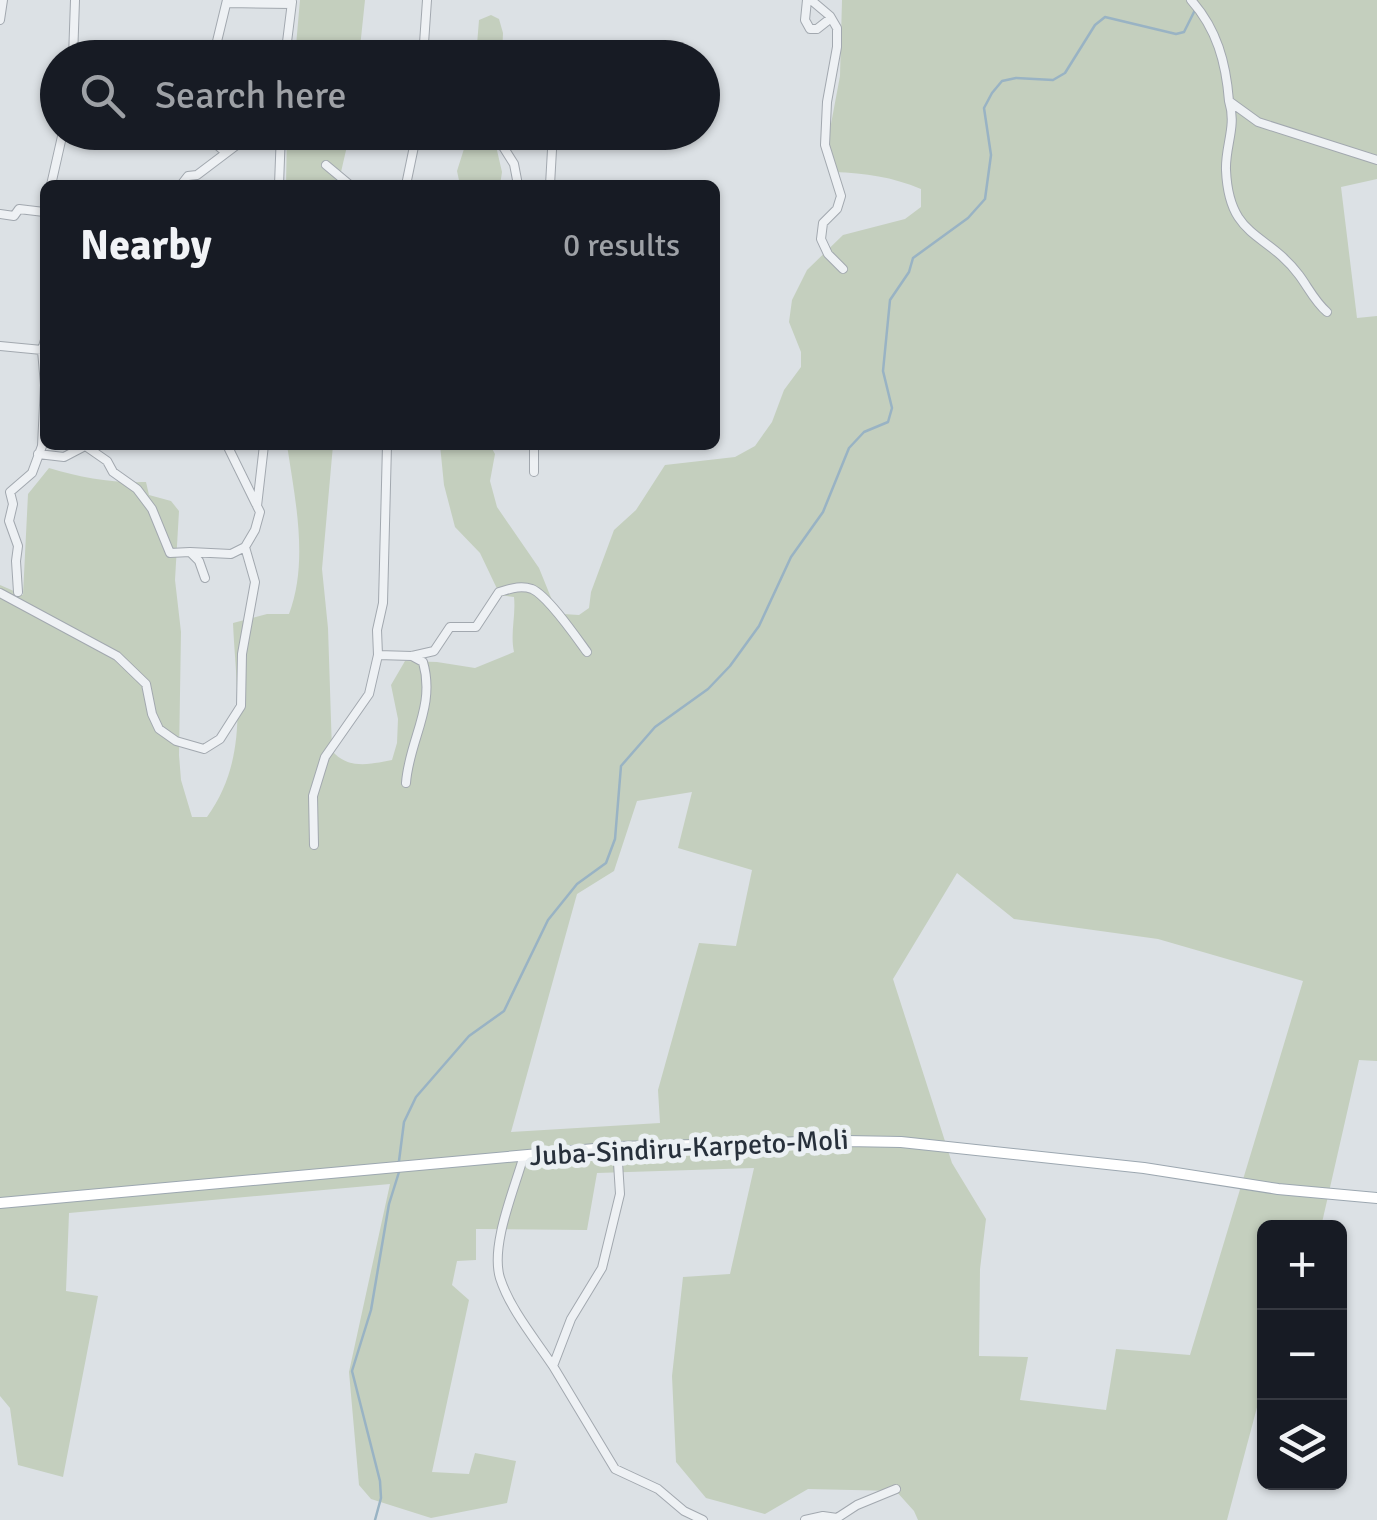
<!DOCTYPE html>
<meta charset="utf-8">
<style>
body{margin:0;font-family:Signika,sans-serif;background:#242831;color:#f1f3f6}
.controls{position:absolute;right:30px;bottom:30px;display:grid;overflow:hidden;border-radius:15px;box-shadow:0 2px 8px #0004}
.controls button{width:90px;height:90px;display:grid;place-items:center;padding:0;border:0;border-bottom:2px solid #363941;background:#171b24;color:#f1f3f6;font:50px sans-serif}
.list{margin:0;padding:0;list-style:none}
h2{display:flex;justify-content:space-between;align-items:center;height:130px;margin:0;padding:0 40px;font-size:42px}
h2 small{font-size:32px;font-weight:400;color:#9ea1a6}
.icon{flex:none;width:55px;height:55px;fill:none;stroke:currentColor;stroke-width:2;stroke-linecap:round;stroke-linejoin:round}
.map{position:relative;flex:none;width:1377px;height:1520px;overflow:hidden}
.search{position:absolute;background:#171b24;box-shadow:0 2px 8px #0004;left:40px;top:40px;width:680px;height:110px;display:flex;align-items:center;gap:25px;box-sizing:border-box;padding:0 35px;border-radius:55px;color:#9ea1a6;font-size:38px}
.panel{position:absolute;background:#171b24;box-shadow:0 2px 8px #0004;left:40px;top:180px;width:680px;height:270px;border-radius:15px}
.map>svg:first-child{display:block}
.green{fill:#c4cfbe;fill-rule:evenodd}
.lines{fill:none;stroke-linecap:round;stroke-linejoin:round}
.stream{stroke:#99b3c4;stroke-width:2.5}
.minor-casing{stroke:#a2a8af;stroke-width:10}
.major-casing{stroke:#9ca7b0;stroke-width:12}
.minor{stroke:#eef1f4;stroke-width:8}
.major{stroke:#fff;stroke-width:10}
.labels{text-anchor:middle;dominant-baseline:central;stroke-width:10;stroke-linejoin:round;paint-order:stroke}
.street-label{font-size:28px;fill:#27303b;stroke:#ebf0f3}
</style>
<div class="map">
<svg width="1377" height="1520" viewBox="0 0 1377 1520">
<rect width="100%" height="100%" fill="#dce1e5"/>
<path class="green" d="M 300,0 L 365,0 L 359,57 L 295,57 Z
M 842,0 L 1377,0 L 1377,179 L 1341,187 L 1357,318 L 1377,316 L 1377,1061 L 1359,1060 L 1321,1227 L 1264,1228 L 1264,1381 L 1227,1520 L 918,1520 L 914,1511 L 896,1491 L 808,1489 L 765,1514 L 706,1498 L 676,1462 L 672,1376 L 683,1277 L 730,1274 L 754,1168 L 597,1173 L 587,1230 L 476,1229 L 476,1260 L 457,1261 L 452,1285 L 469,1300 L 432,1472 L 469,1474 L 475,1453 L 516,1461 L 507,1503 L 431,1518 L 371,1499 L 359,1485 L 349,1372 L 390,1184 L 69,1213 L 66,1291 L 98,1296 L 63,1477 L 18,1465 L 10,1408 L 0,1396 L 0,585 L 23,595 L 28,494 L 49,468 C 82,478 111,483 146,482 L 149,495 L 171,501 L 179,511 L 175,580 L 181,632 L 179,755 L 181,780 L 192,817 L 207,817 C 250,757 236,693 233,623 L 267,614 L 289,614 C 309,561 295,499 287,445 L 333,445 L 322,569 L 328,628 L 332,751 C 349,770 370,764 392,760 L 397,743 L 398,719 L 391,685 L 405,661 L 437,662 L 475,668 L 514,652 C 510,633 516,616 514,597 L 500,595 L 480,553 L 455,527 L 444,485 L 440,445 L 490,445 L 495,454 L 490,481 L 497,507 L 539,568 L 554,605 L 563,614 L 579,615 L 589,608 L 591,592 L 614,530 L 636,510 L 665,465 L 735,457 L 755,446 L 772,422 L 784,390 L 801,367 L 801,352 L 789,322 L 792,300 L 807,270 L 843,235 L 905,219 L 921,207 L 921,189 C 892,177 866,173 834,172 L 825,156 L 840,76 ZM 692,792 L 678,848 L 752,870 L 736,946 L 699,943 L 658,1090 L 660,1123 L 511,1132 L 577,894 L 614,871 L 637,801 ZM 957,873 L 1014,919 L 1158,939 L 1303,981 L 1190,1355 L 1116,1349 L 1106,1410 L 1020,1400 L 1028,1357 L 979,1356 L 980,1269 L 986,1219 L 952,1163 L 893,979 Z
M 491,15 L 499,19 L 503,33 L 502,57 L 476,57 L 479,20 Z
M 287,133 L 350,133 L 338,185 L 286,185 Z
M 469,133 L 493,133 L 502,172 L 500,185 L 460,185 L 457,171 Z"/>
<g class="lines">
<path class="stream" d="M 399,1161 L 404,1122 L 416,1097 L 469,1036 L 504,1011 L 548,920 L 577,884 L 606,863 L 615,839 L 621,766 L 655,727 L 708,689 L 730,666 L 759,626 L 791,557 L 823,512 L 849,448 L 864,432 L 888,422 L 892,408 L 883,371 L 890,300 L 909,272 L 913,258 L 968,218 L 985,199 L 991,155 L 984,108 L 992,93 L 1002,81 L 1016,78 L 1053,80 L 1065,73 L 1095,25 L 1105,17 L 1176,34 L 1184,32 L 1195,10
M 375,1520 L 381,1498 L 380,1481 L 352,1371 L 371,1310 L 389,1204 L 399,1172"/>
<g class="minor-casing">
<path id="minor" d="M 807,0 L 805,20 L 810,29 L 817,29 L 831,18
M 811,0 L 830,16 L 837,28 L 837,47 L 827,102 L 825,145 L 841,196 L 837,209 L 823,223 L 821,239 L 828,254 L 843,269
M 1191,0 C 1217,29 1226,63 1229,101 L 1258,122 L 1377,160
M 228,3 L 291,4
M 0,20 L 3,0
M 73,58 L 75,0
M 213,58 L 227,0
M 285,58 L 292,2
M 423,58 L 427,0
M 1229,101 C 1237,126 1225,146 1226,170 C 1229,239 1266,231 1299,275 C 1308,287 1315,302 1327,312
M 216,132 L 216,144 L 225,152
M 497,137 L 514,164 L 518,185
M 326,165 L 350,185
M 51,185 L 63,132
M 181,185 L 188,176 L 197,175 L 242,141 L 280,142
M 279,185 L 281,132
M 406,185 L 417,132
M 550,185 L 553,132
M 0,214 L 14,216 L 19,209 L 44,212
M 0,346 L 42,350
M 84,445 L 107,461 L 113,472 L 137,489 L 152,509 L 170,553 L 190,552 L 199,561 L 205,578
M 227,445 L 256,504
M 387,445 L 383,603 L 377,630 L 378,655 L 412,656 L 434,651 L 450,627 L 476,627 L 499,592 C 510,589 520,585 532,589 C 548,596 576,637 587,652
M 38,454 L 64,457 L 85,446
M 534,472 L 534,445
M 190,552 L 231,554 L 245,547
M 18,592 L 16,561 L 18,546 L 9,521 L 13,504 L 10,492 L 32,473 L 42,446 L 45,385 L 42,350 L 45,340
M 0,593 L 117,656 L 146,684 L 152,714 L 159,729 L 176,741 L 204,749 L 220,739 L 241,706 L 242,654 L 255,582 L 245,547 L 255,530 L 260,512 L 257,506 L 264,445
M 406,783 C 409,740 436,707 423,662 L 412,656
M 314,845 L 313,796 L 325,757 L 369,694 L 378,655
M 617,1147 L 620,1194 L 602,1268 L 571,1319 L 553,1366 L 615,1469 L 658,1489 L 684,1511 L 703,1520
M 524,1155 C 515,1188 490,1245 500,1278 C 510,1309 535,1339 553,1366
M 805,1520 L 823,1516 L 837,1518 L 857,1505 L 896,1489"/>
</g>
<g class="major-casing">
<path id="major" d="M 0,1203 L 617,1147 L 846,1141 L 901,1142 L 1144,1168 L 1278,1189 L 1377,1198"/>
</g>
<use href="#minor" class="minor"/>
<use href="#major" class="major"/>
</g>
<g class="labels">
<g class="street-label">
<text transform="translate(689 1148) rotate(-3)">Juba-Sindiru-Karpeto-Moli</text>
</g>
</g>
</svg>
<div class="controls">
<button>+</button>
<button>−</button>
<button><svg class="icon" aria-label="layers" viewBox="0 0 24 24"><path d="M12 4l9 5-9 5-9-5zM3 14l9 5 9-5"/></svg></button>
</div>
<div class="search"><svg class="icon" aria-label="search" viewBox="0 0 24 24"><circle cx="10" cy="10" r="6"/><path d="M15 15l6 6"/></svg>Search here</div>
<section class="panel">
<h2>Nearby<small>0 results</small></h2>
<ul class="list">
</ul>
</section>
</div>
